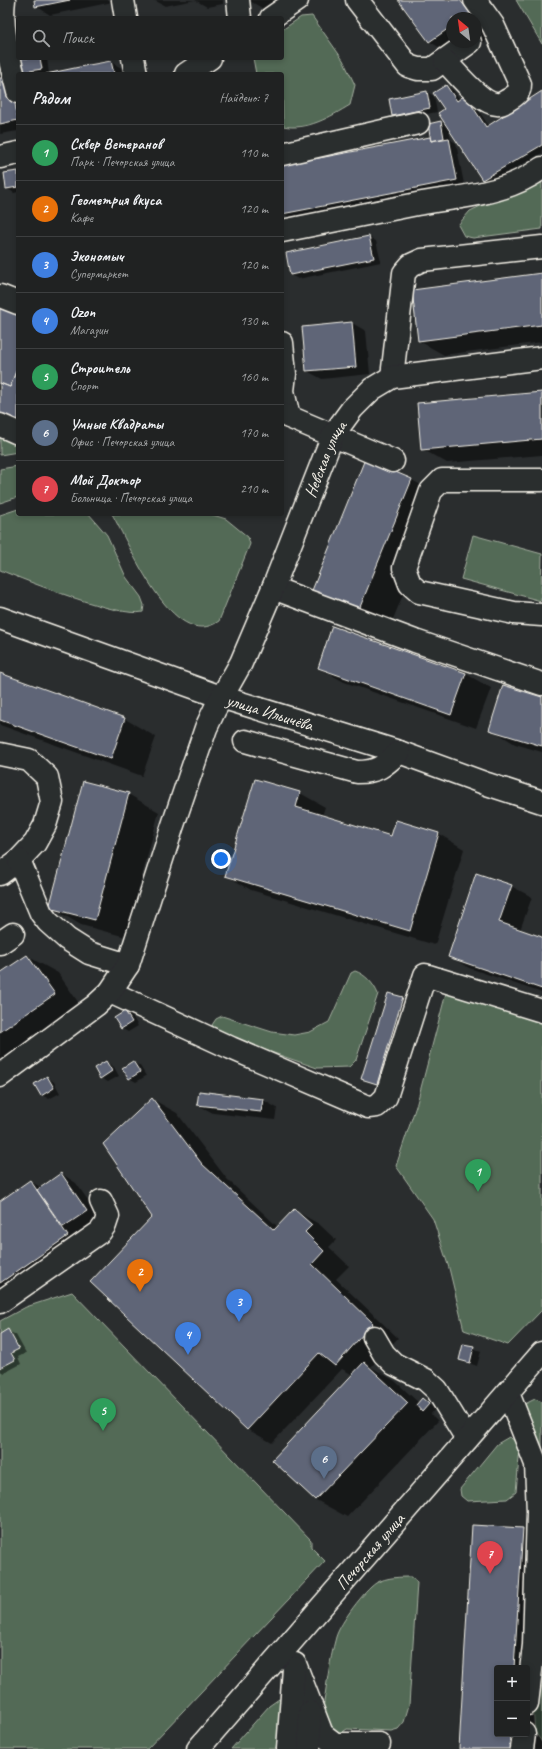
<!DOCTYPE html>
<html lang="ru">
<meta charset="utf-8">
<style>
body{margin:0;font-family:Caveat,sans-serif;background:#282a2a;color:#f1f3f6}
.controls{position:absolute;right:12px;bottom:12px;display:grid;overflow:hidden;border-radius:4px;box-shadow:0 2px 6px #0003}
.controls button{width:36px;height:36px;display:grid;place-items:center;padding:0;border:0;border-bottom:1px solid #3d3f40;background:#202222;color:#f1f3f6;font:20px sans-serif}
.compass{position:absolute;left:446px;top:12px;width:36px;height:36px;border-radius:50%;background:#202222;box-shadow:0 2px 6px #0003;rotate:331deg}
.you{position:absolute;left:221px;top:859px;width:14px;height:14px;margin:-10px;border:3px solid #fff;border-radius:50%;background:#1a73e8;box-shadow:0 0 0 6px #1a73e833}
.badge{display:grid;place-items:center;width:26px;height:26px;border-radius:50%;background:#ff9aa2;color:#fff;font-size:13px;font-weight:700}
.pin{position:absolute;translate:-50% -33px;filter:drop-shadow(0 1px 2px #0008)}
.pin::after{content:'';position:absolute;top:21px;width:14px;height:12px;background:inherit;clip-path:polygon(0 0,100% 0,50% 100%)}
.list{margin:0;padding:0;list-style:none}
h2{display:flex;justify-content:space-between;align-items:center;height:52px;margin:0;padding:0 16px;font-size:17px}
h2 small{font-size:13px;font-weight:400;color:#a2a4a5}
.list li{display:grid;grid-template-columns:26px 1fr auto;gap:12px;align-items:center;box-sizing:border-box;height:56px;padding:0 16px;border-top:1px solid #3d3f40}
.list b{display:block;font-size:15px;white-space:nowrap}
.list p{margin:0;font-size:13px;white-space:nowrap;color:#a2a4a5}
.list em{font-size:13px;font-style:normal;color:#a2a4a5}
.icon{flex:none;width:22px;height:22px;fill:none;stroke:currentColor;stroke-width:2;stroke-linecap:round;stroke-linejoin:round}
.map{position:relative;flex:none;width:542px;height:1749px;overflow:hidden}
.search{position:absolute;background:#202222;box-shadow:0 2px 6px #0003;left:16px;top:16px;width:268px;height:44px;display:flex;align-items:center;gap:10px;box-sizing:border-box;padding:0 14px;border-radius:4px;color:#a2a4a5;font-size:15px}
.panel{position:absolute;background:#202222;box-shadow:0 2px 6px #0003;left:16px;top:72px;width:268px;height:444px;border-radius:4px}
.map>svg:first-child{display:block}
.green{fill:#536a56;stroke:#a4ae9f}
.shadow{fill:#0007;fill-rule:evenodd}
.building{fill:#5e6577;stroke:#f4f1e8}
.lines{fill:none;stroke-linecap:round;stroke-linejoin:round}
.minor-casing{stroke:#f4f1e8;stroke-width:25}
.major-casing{stroke:#f4f1e8;stroke-width:25}
.minor{stroke:#2a2d2e;stroke-width:22}
.major{stroke:#2a2d2e;stroke-width:22}
.labels{text-anchor:middle;dominant-baseline:central;stroke-width:4;stroke-linejoin:round;paint-order:stroke}
.street-label{font-size:17px;fill:#f4f1e8;stroke:#2a2d2e}
</style>
<div class="map">
<svg width="542" height="1749" viewBox="0 0 542 1749">
<rect width="100%" height="100%" fill="#2a2d2e"/>
<filter id="ink" filterUnits="userSpaceOnUse"><feTurbulence type="fractalNoise" baseFrequency=".025" numOctaves="2"/><feDisplacementMap in="SourceGraphic" scale="8" xChannelSelector="R" yChannelSelector="G"/><feConvolveMatrix kernelMatrix="1 2 1 2 8 2 1 2 1" color-interpolation-filters="sRGB"/></filter>
<g filter="url(#ink)">
<path class="green" d="M 516,0 L 542,0 L 542,44 Z
M 312,16 L 343,60 L 355,85 L 350,105 C 330,117 307,131 283,126 L 282,74 L 256,74 L 253,58 L 282,58 L 282,30 L 301,17 Z
M 542,177 L 542,229 L 473,238 L 464,236 L 458,225 L 470,211 Z
M 0,434 L 18,441 L 18,452 L 0,455 Z
M 18,466 L 18,497 L 0,503 L 0,469 Z
M 18,509 L 18,514 L 89,514 L 107,535 L 126,577 L 141,597 L 144,605 L 143,612 C 119,618 27,581 0,570 L 0,515 Z
M 112,514 L 210,514 L 226,519 L 248,537 L 250,544 L 219,621 C 173,654 129,543 112,514 Z
M 473,535 L 542,554 L 541,601 L 461,579 Z
M 355,971 C 365,974 374,984 378,994 L 356,1060 L 349,1067 L 317,1068 L 216,1033 L 212,1025 L 216,1019 L 222,1016 L 272,1032 L 294,1035 L 310,1032 L 329,1022 L 351,973 Z
M 446,993 L 542,1022 L 542,1310 L 508,1345 L 464,1330 L 449,1268 L 433,1219 L 396,1166 L 417,1103 Z
M 72,1292 L 311,1540 L 311,1547 L 325,1561 L 147,1749 L 0,1749 L 0,1321 L 26,1307 Z
M 535,1399 L 542,1402 L 542,1495 L 523,1413 L 525,1404 Z
M 509,1437 L 517,1442 L 520,1447 L 516,1492 L 507,1499 L 467,1501 L 461,1496 L 460,1489 L 497,1444 Z
M 542,1545 L 542,1742 L 535,1732 L 533,1707 Z
M 412,1577 L 417,1583 L 409,1705 L 404,1722 L 398,1729 L 391,1731 L 347,1729 L 338,1735 L 322,1716 C 326,1690 329,1662 336,1637 C 340,1623 364,1591 376,1583 C 387,1577 400,1577 412,1577 Z
M 279,1699 L 282,1700 L 282,1749 L 231,1749 L 269,1706 Z"/>
<path class="shadow" d="M 35,0 L 112,0 L 113,2 L 50,15 L 36,6 Z
M 154,0 L 223,0 L 223,4 L 207,7 L 195,0 L 165,6 Z
M 248,0 L 298,0 L 269,12 Z
M 399,0 L 477,0 L 500,31 L 460,59 L 430,42 ZM 452,18 L 476,18 L 476,42 L 452,42 Z
M 22,58 L 47,58 L 49,74 L 28,74 L 24,72 Z
M 111,62 L 125,70 L 126,74 L 51,74 Z
M 0,79 L 18,83 L 18,131 L 0,134 Z
M 446,86 L 453,90 L 460,100 L 472,101 L 489,126 L 542,92 L 542,153 L 490,183 L 483,179 L 448,127 L 451,140 L 456,143 L 464,184 L 290,217 L 283,213 L 282,166 L 431,137 L 441,122 L 448,126 L 445,109 Z
M 427,92 L 434,96 L 437,112 L 400,119 L 393,115 Z
M 18,172 L 18,192 L 14,193 L 7,188 Z
M 369,237 L 376,241 L 381,262 L 298,279 L 291,275 L 287,254 Z
M 542,274 L 542,342 L 444,355 L 419,341 Z
M 0,304 L 18,312 L 18,422 L 0,415 Z
M 352,323 L 366,331 L 370,374 L 322,379 L 307,371 Z
M 542,393 L 542,455 L 447,463 L 422,449 Z
M 366,461 L 412,480 L 443,497 L 389,629 L 343,610 Z
M 333,627 L 466,674 L 491,688 L 476,728 L 344,682 L 319,668 Z
M 0,675 L 125,719 L 156,737 L 142,776 L 0,725 Z
M 542,698 L 542,752 L 515,744 L 491,729 Z
M 256,780 L 300,793 L 325,807 L 322,816 L 392,837 L 397,822 L 439,834 L 464,849 L 435,945 L 251,890 L 227,876 Z
M 128,794 L 159,812 L 126,937 L 81,925 L 50,907 Z
M 511,886 L 532,897 L 520,930 L 542,938 L 542,993 L 469,968 L 449,956 Z
M 27,956 L 58,973 L 85,1012 L 0,1071 L 0,974 Z
M 389,994 L 410,1002 L 384,1087 L 363,1078 Z
M 125,1012 L 132,1016 L 138,1026 L 128,1032 L 121,1028 Z
M 106,1062 L 114,1067 L 119,1076 L 108,1082 L 101,1078 Z
M 133,1062 L 140,1066 L 146,1076 L 136,1082 L 129,1078 Z
M 47,1077 L 54,1082 L 60,1093 L 49,1099 L 42,1095 Z
M 152,1099 L 177,1113 L 227,1179 L 278,1227 L 294,1210 L 319,1224 L 336,1240 L 329,1247 L 349,1266 L 336,1279 L 398,1338 L 371,1367 L 395,1381 L 419,1403 L 422,1399 L 435,1409 L 431,1414 L 438,1421 L 347,1517 L 316,1500 L 274,1460 L 353,1375 L 342,1369 L 272,1443 L 247,1429 L 154,1217 Z
M 263,1100 L 277,1108 L 275,1120 L 213,1113 L 198,1105 Z
M 62,1174 L 76,1183 L 101,1219 L 0,1300 L 0,1202 L 30,1181 L 42,1188 Z
M 8,1331 L 16,1335 L 26,1353 L 18,1357 L 21,1364 L 4,1373 L 0,1371 L 0,1335 Z
M 464,1345 L 481,1351 L 477,1366 L 460,1360 Z
M 522,1529 L 542,1540 L 541,1749 L 460,1749 ZM 497,1668 L 527,1668 L 527,1734 L 497,1734 Z"/>
<path class="building" d="M 34,0 L 70,0 L 35,7 Z
M 398,0 L 460,0 L 470,13 L 462,18 L 452,18 L 452,26 L 429,42 Z
M 21,58 L 40,58 L 42,69 L 23,72 Z
M 111,61 L 114,74 L 46,74 L 89,65 Z
M 10,77 L 18,120 L 0,124 L 0,78 Z
M 446,85 L 457,101 L 465,95 L 486,127 L 542,91 L 542,145 L 482,180 L 438,113 L 444,109 L 433,93 Z
M 427,91 L 430,108 L 392,116 L 389,99 Z
M 441,121 L 444,138 L 431,141 L 428,124 Z
M 430,137 L 431,141 L 449,138 L 457,180 L 282,214 L 282,165 Z
M 18,171 L 18,187 L 6,189 L 4,173 Z
M 369,236 L 374,258 L 290,275 L 286,253 Z
M 542,273 L 542,325 L 418,341 L 412,290 Z
M 0,303 L 18,311 L 18,367 L 10,387 L 0,383 Z
M 352,322 L 356,367 L 306,371 L 302,327 Z
M 16,371 L 18,372 L 18,420 L 0,413 L 0,383 L 10,387 Z
M 542,392 L 542,439 L 421,450 L 417,403 Z
M 365,459 L 412,479 L 358,612 L 311,593 Z
M 332,626 L 466,673 L 451,715 L 318,668 Z
M 0,673 L 125,718 L 111,759 L 0,720 Z
M 503,685 L 542,697 L 542,746 L 489,730 Z
M 255,779 L 300,792 L 296,807 L 391,836 L 396,820 L 439,833 L 410,931 L 225,876 Z
M 83,781 L 129,793 L 95,920 L 49,908 Z
M 476,873 L 512,885 L 499,922 L 542,937 L 542,989 L 448,957 Z
M 27,955 L 55,994 L 0,1032 L 0,973 Z
M 388,993 L 403,997 L 377,1084 L 361,1079 Z
M 125,1011 L 132,1022 L 121,1029 L 114,1018 Z
M 106,1061 L 112,1071 L 100,1079 L 94,1068 Z
M 133,1061 L 140,1072 L 129,1079 L 122,1068 Z
M 47,1076 L 54,1088 L 41,1096 L 34,1084 Z
M 199,1091 L 263,1099 L 261,1112 L 197,1105 Z
M 152,1098 L 202,1164 L 274,1230 L 294,1209 L 312,1225 L 305,1232 L 324,1251 L 312,1264 L 373,1323 L 335,1366 L 319,1353 L 247,1430 L 90,1282 L 152,1217 L 103,1144 Z
M 61,1173 L 87,1211 L 63,1227 L 37,1190 Z
M 30,1180 L 68,1236 L 0,1283 L 0,1201 Z
M 8,1329 L 19,1349 L 11,1353 L 15,1360 L 0,1368 L 0,1334 Z
M 463,1344 L 474,1346 L 470,1363 L 459,1360 Z
M 364,1362 L 408,1403 L 315,1500 L 272,1460 Z
M 422,1398 L 429,1404 L 422,1412 L 416,1405 Z
M 472,1525 L 523,1528 L 514,1668 L 497,1668 L 497,1734 L 510,1734 L 509,1749 L 459,1749 Z"/>
<g class="lines">
<g class="minor-casing">
<g id="minor">
<path d="M 4,0 C 0,30 11,64 18,92"/>
<path d="M 123,0 L 126,18"/>
<path d="M 238,0 L 240,18"/>
<path d="M 357,0 L 408,66 L 418,69 L 432,69 L 470,42"/>
<path d="M 271,18 L 297,0"/>
<path d="M 133,58 L 136,74"/>
<path d="M 445,61 C 456,72 483,107 500,104 C 502,104 506,101 508,100 C 516,95 520,93 520,84 L 493,25 L 475,0"/>
<path d="M 186,74 L 210,58"/>
<path d="M 282,154 L 418,123"/>
<path d="M 0,157 L 18,153"/>
<path d="M 282,231 C 327,222 372,213 417,204 C 461,196 505,195 542,168"/>
<path d="M 0,296 L 18,303"/>
<path d="M 282,343 L 285,374 L 283,391 L 289,417"/>
<path d="M 392,377 L 404,273 L 411,265 L 422,260 L 542,247"/>
<path d="M 282,414 L 393,461"/>
<path d="M 0,425 L 18,433"/>
<path d="M 542,480 L 442,480 L 431,491 L 404,568 L 410,584 L 419,592 L 514,613 L 542,615"/>
<path d="M 273,588 L 415,641 L 542,684"/>
<path id="s1" d="M 0,618 L 221,697 L 399,752 L 487,784 L 542,802"/>
<path d="M 245,741 L 357,772 C 378,772 384,766 399,752"/>
<path d="M 0,754 L 29,760 L 47,777 L 52,802 L 45,825 L 35,843 L 19,860 L 0,874"/>
<path d="M 19,860 L 41,913 L 48,922 L 67,939 L 89,953 L 128,965"/>
<path d="M 0,943 L 13,934"/>
<path d="M 110,992 L 231,1048 L 368,1107 L 377,1106 L 386,1097 L 425,975 L 542,1011"/>
<path id="s2" d="M 0,1076 L 96,1005 L 110,992 L 128,965 L 172,828 L 206,728 L 215,709 L 241,663 L 273,588 L 333,435 L 352,409 L 372,389 L 392,377 L 542,358"/>
<path d="M 0,1302 L 100,1232 L 105,1225 L 108,1216 L 101,1201"/>
<path d="M 374,1337 L 384,1354 L 394,1364 L 426,1380 L 437,1390 L 467,1439"/>
<path d="M 508,1393 L 536,1464 L 538,1512 L 534,1645 L 527,1704"/>
<path d="M 295,1664 L 322,1734 L 335,1744 L 379,1744"/>
<path d="M 288,1749 L 294,1668"/>
<path d="M 309,1749 L 310,1712"/>
<path d="M 522,1749 L 524,1734"/>
</g>
</g>
<g class="major-casing">
<g id="major">
<path id="s3" d="M 198,1749 L 542,1353"/>
</g>
</g>
<use href="#minor" class="minor"/>
<use href="#major" class="major"/>
</g>
</g>
<g class="labels">
<g class="street-label">
<text stroke="none"><textPath href="#s2" startOffset="715">Невская улица</textPath></text>
<text stroke="none"><textPath href="#s1" startOffset="286">улица Ильичёва</textPath></text>
<text stroke="none"><textPath href="#s3" startOffset="262">Печорская улица</textPath></text>
</g>
</g>
</svg>
<div class="controls">
<button>+</button>
<button>−</button>
</div>
<svg class="compass" viewBox="-18 -18 36 36"><path d="M0-13l5 13h-10z" fill="#e53935"/><path d="M0 13l5-13h-10z" fill="#a2a4a5"/></svg>
<div class="you"></div>
<div class="pin badge" style="left:478px;top:1192px;background:#2e9e5b">1</div>
<div class="pin badge" style="left:140px;top:1292px;background:#e8710a">2</div>
<div class="pin badge" style="left:239px;top:1322px;background:#3f7fe0">3</div>
<div class="pin badge" style="left:188px;top:1355px;background:#3f7fe0">4</div>
<div class="pin badge" style="left:103px;top:1431px;background:#2e9e5b">5</div>
<div class="pin badge" style="left:324px;top:1479px;background:#5c6f8a">6</div>
<div class="pin badge" style="left:490px;top:1574px;background:#e0444e">7</div>
<div class="search"><svg class="icon" aria-label="search" viewBox="0 0 24 24"><circle cx="10" cy="10" r="6"/><path d="M15 15l6 6"/></svg>Поиск</div>
<section class="panel">
<h2>Рядом<small>Найдено: 7</small></h2>
<ul class="list">
<li><span class="badge" style="background:#2e9e5b">1</span><div><b>Сквер Ветеранов</b><p>Парк · Печорская улица</p></div><em>110 m</em></li>
<li><span class="badge" style="background:#e8710a">2</span><div><b>Геометрия вкуса</b><p>Кафе</p></div><em>120 m</em></li>
<li><span class="badge" style="background:#3f7fe0">3</span><div><b>Экономыч</b><p>Супермаркет</p></div><em>120 m</em></li>
<li><span class="badge" style="background:#3f7fe0">4</span><div><b>Ozon</b><p>Магазин</p></div><em>130 m</em></li>
<li><span class="badge" style="background:#2e9e5b">5</span><div><b>Строитель</b><p>Спорт</p></div><em>160 m</em></li>
<li><span class="badge" style="background:#5c6f8a">6</span><div><b>Умные Квадраты</b><p>Офис · Печорская улица</p></div><em>170 m</em></li>
<li><span class="badge" style="background:#e0444e">7</span><div><b>Мой Доктор</b><p>Больница · Печорская улица</p></div><em>210 m</em></li>
</ul>
</section>
</div>
